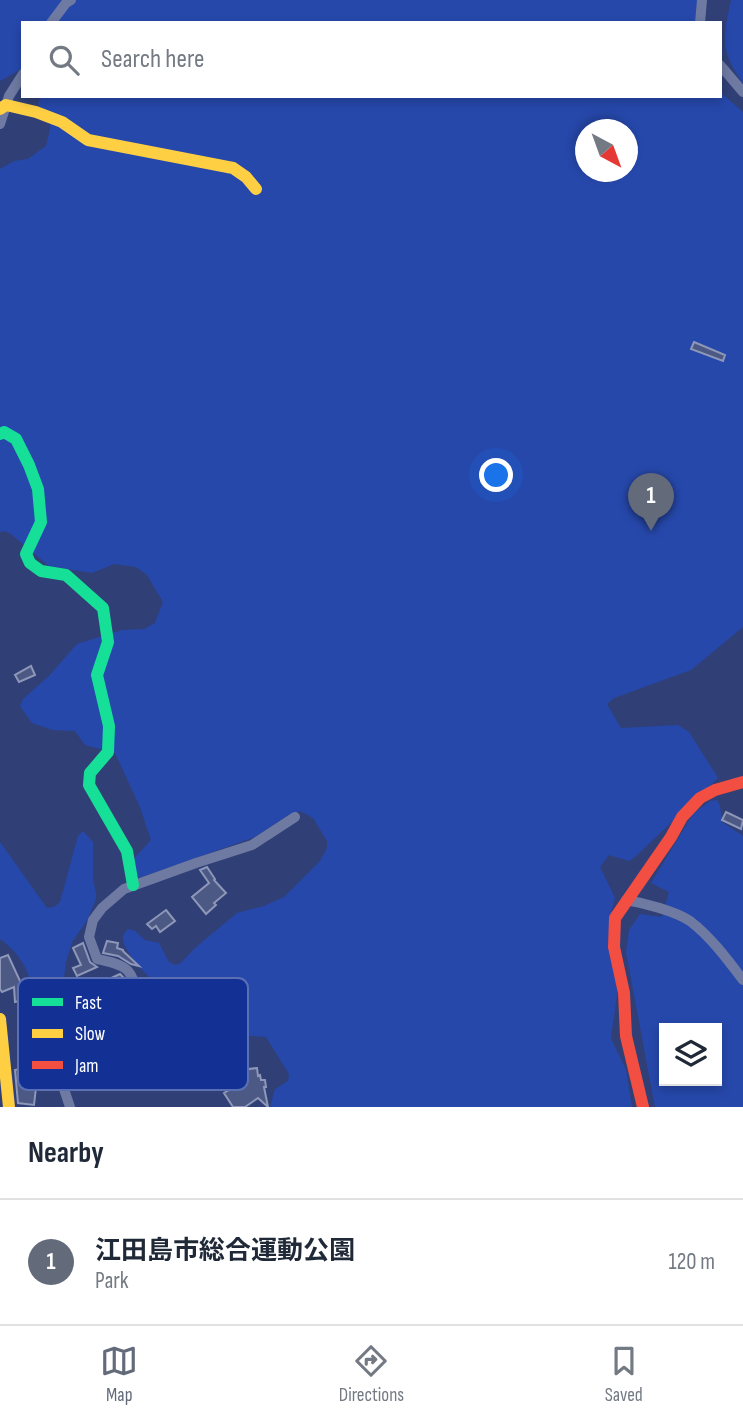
<!DOCTYPE html>
<meta charset="utf-8">
<style>
body{margin:0;font-family:"Sofia Sans Condensed","Noto Sans JP",sans-serif;background:#f6f6f7;color:#1f2937}
.controls{position:absolute;right:21px;bottom:21px;display:grid;overflow:hidden;border-radius:0px;box-shadow:0 4px 10px #0003}
.controls button{width:63px;height:63px;display:grid;place-items:center;padding:0;border:0;border-bottom:2px solid #e0e1e3;background:#fff;color:#1f2937;font:35px sans-serif}
.compass{position:absolute;left:575px;top:119px;width:63px;height:63px;border-radius:50%;background:#fff;box-shadow:0 4px 10px #0003;rotate:139deg}
.you{position:absolute;left:497px;top:476px;width:24px;height:24px;margin:-18px;border:5px solid #fff;border-radius:50%;background:#1a73e8;box-shadow:0 0 0 10px #1a73e833}
.badge{display:grid;place-items:center;width:46px;height:46px;border-radius:50%;background:#636b7b;color:#fff;font-size:23px;font-weight:700}
.pin{position:absolute;translate:-50% -58px;filter:drop-shadow(0 2px 4px #0008)}
.pin::after{content:'';position:absolute;top:37px;width:24px;height:21px;background:inherit;clip-path:polygon(0 0,100% 0,50% 100%)}
.list{margin:0;padding:0;list-style:none}
h2{display:flex;justify-content:space-between;align-items:center;height:91px;margin:0;padding:0 28px;font-size:30px}
h2 small{font-size:23px;font-weight:400;color:#747a83}
.list li{display:grid;grid-template-columns:46px 1fr auto;gap:21px;align-items:center;box-sizing:border-box;height:126px;padding:0 28px;border-top:2px solid #e0e1e3}
.list b{display:block;font-size:26px;white-space:nowrap}
.list p{margin:0;font-size:23px;white-space:nowrap;color:#747a83}
.list em{font-size:23px;font-style:normal;color:#747a83}
.icon{flex:none;width:38px;height:38px;fill:none;stroke:currentColor;stroke-width:2;stroke-linecap:round;stroke-linejoin:round}
.map{position:relative;flex:none;width:743px;height:1107px;overflow:hidden}
.search{position:absolute;background:#fff;box-shadow:0 4px 10px #0003;left:21px;right:21px;top:21px;height:77px;display:flex;align-items:center;gap:18px;box-sizing:border-box;padding:0 24px;border-radius:0px;color:#747a83;font-size:26px}
.sheet{height:217px;background:#fff}
nav{display:flex;justify-content:space-around;align-items:center;box-sizing:border-box;height:98px;border-top:2px solid #e0e1e3;background:#fff;font-size:19px;color:#747a83}
nav a{display:grid;justify-items:center;gap:4px}
nav .on{color:#636b7b}
.map>svg:first-child{display:block}
.green{fill:#2648ab;fill-rule:evenodd}
.building{fill:#4c5985;stroke:#8e97b7;stroke-width:2}
.lines{fill:none;stroke-linecap:round;stroke-linejoin:round}
.street{stroke:#6e7aa2;stroke-width:10}
.fast{stroke:#16e098;stroke-width:12}
.slow{stroke:#ffcf43;stroke-width:12}
.jam{stroke:#f24e42;stroke-width:12}
.key{fill:#133194;stroke:#5a6fb4;stroke-width:2}
.key-label{font-size:19px;fill:#fff}
</style>
<div class="map">
<svg width="743" height="1107" viewBox="0 0 743 1107">
<rect width="100%" height="100%" fill="#304077"/>
<path class="green" d="M 0,0 L 698,0 L 696,23 L 23,23 L 23,68 L 0,81 Z
M 731,0 L 743,0 L 743,83 C 719,49 723,39 731,0 Z
M 720,92 L 743,112 L 743,627 L 691,670 L 614,698 L 607,704 L 621,728 L 678,725 L 689,732 L 718,778 L 635,857 L 629,861 L 609,855 L 600,867 L 615,898 L 611,912 L 617,995 L 611,1038 L 626,1070 L 632,1107 L 270,1107 L 275,1089 L 288,1081 L 289,1074 L 266,1037 L 236,1035 L 225,1027 L 223,1013 L 233,1003 L 237,995 L 234,989 L 222,980 L 189,1005 L 186,993 C 178,987 169,989 160,985 C 150,980 122,950 123,938 C 123,934 125,933 128,929 L 135,931 L 145,940 L 159,943 L 169,962 L 175,965 L 181,963 L 195,948 L 237,913 L 264,906 L 284,897 L 320,861 L 327,848 L 327,841 L 313,818 L 300,811 L 287,816 L 255,837 L 139,878 L 131,862 L 151,840 L 140,807 L 115,753 L 85,745 L 75,731 L 53,730 L 32,723 L 20,706 L 23,699 L 49,676 L 77,644 L 122,630 L 144,629 L 155,623 L 163,602 L 147,575 L 136,567 L 114,564 L 92,573 L 49,566 L 11,534 L 4,531 L 0,532 L 0,169 L 14,161 L 28,159 L 46,146 C 48,137 53,125 48,117 C 44,111 40,110 38,102 L 43,96 L 720,96 ZM 586,130 L 628,130 L 628,172 L 586,172 Z
M 717,800 L 720,806 L 722,822 L 743,836 L 743,1107 L 655,1107 L 626,952 L 629,930 L 640,914 L 662,917 L 669,892 L 651,883 L 693,814 L 710,801 ZM 664,1028 L 717,1028 L 717,1081 L 664,1081 Z
M 83,831 L 93,842 L 93,879 L 96,893 L 96,899 L 88,919 L 72,942 L 66,962 L 62,992 L 52,1004 L 39,1006 C 31,992 33,988 28,974 C 23,960 12,947 0,939 L 0,842 L 47,908 L 54,907 L 60,902 L 78,836 Z"/>
<path class="building" d="M 694,342 L 725,355 L 723,361 L 691,349 Z
M 31,666 L 35,675 L 19,682 L 15,675 Z
M 726,812 L 743,820 L 741,829 L 722,820 Z
M 207,867 L 215,879 L 214,880 L 226,893 L 214,903 L 216,905 L 206,914 L 192,897 L 209,883 L 200,870 Z
M 166,910 L 175,921 L 160,932 L 156,926 L 152,929 L 147,924 Z
M 107,941 L 118,943 L 117,948 L 123,950 L 123,951 L 139,966 L 131,964 L 118,956 L 103,953 Z
M 83,943 L 90,962 L 97,967 L 77,976 L 73,968 L 81,965 L 73,948 Z
M 8,955 L 25,992 L 27,991 L 28,1006 L 19,1006 L 19,1001 L 15,1002 L 14,987 L 2,992 L 0,989 L 0,958 Z
M 120,974 L 124,978 L 129,993 L 118,998 L 109,979 Z
M 38,1053 L 43,1059 L 49,1079 L 47,1080 L 45,1077 L 37,1079 L 34,1105 L 18,1103 L 15,1070 L 37,1065 L 32,1057 Z
M 257,1068 L 258,1076 L 260,1075 L 261,1080 L 265,1080 L 266,1087 L 264,1087 L 268,1107 L 258,1098 L 245,1107 L 233,1107 L 224,1093 L 234,1087 L 230,1083 L 241,1074 L 241,1070 Z"/>
<g class="lines">
<path class="street" d="M 51,23 L 66,3 L 71,0
M 700,23 L 702,0
M 720,65 L 743,92
M 0,124 L 9,96 L 23,74
M 626,900 C 644,903 675,911 690,921 C 710,936 728,960 743,980
M 70,1107 L 63,1086 L 72,1054 L 84,1031 L 108,1011 L 138,998 C 132,968 127,965 97,959 L 89,937 L 93,920 L 102,908 L 124,889 L 196,863 L 252,845 L 295,817"/>
<path class="fast" d="M 0,434 L 4,432 L 16,439 L 29,465 L 38,489 L 41,522 L 26,554 L 30,563 L 41,571 L 66,575 L 103,608 L 108,642 L 97,675 L 109,726 L 108,752 L 90,773 L 89,785 L 127,851 L 133,885"/>
<path class="slow" d="M 0,109 L 6,105 L 36,112 L 62,122 L 88,140 L 233,168 L 246,177 L 256,189
M 0,1019 L 9,1107"/>
<path class="jam" d="M 643,1107 L 626,1036 L 624,993 L 614,947 L 615,918 L 671,837 L 682,817 L 700,798 L 715,790 L 743,782"/>
</g>
<rect x="18" y="978" width="230" height="112" rx="10" class="key"/>
<rect x="32" y="998" width="31" height="8" fill="#16e098"/>
<rect x="32" y="1029" width="31" height="9" fill="#ffcf43"/>
<rect x="32" y="1061" width="31" height="8" fill="#f24e42"/>
<g class="key-label">
<text x="75" y="1009">Fast</text>
<text x="75" y="1040">Slow</text>
<text x="75" y="1072">Jam</text>
</g>
</svg>
<div class="controls">
<button><svg class="icon" aria-label="layers" viewBox="0 0 24 24"><path d="M12 4l9 5-9 5-9-5zM3 14l9 5 9-5"/></svg></button>
</div>
<svg class="compass" viewBox="-18 -18 36 36"><path d="M0-13l5 13h-10z" fill="#e53935"/><path d="M0 13l5-13h-10z" fill="#747a83"/></svg>
<div class="you"></div>
<div class="pin badge" style="left:651px;top:531px">1</div>
<div class="search"><svg class="icon" aria-label="search" viewBox="0 0 24 24"><circle cx="10" cy="10" r="6"/><path d="M15 15l6 6"/></svg>Search here</div>
</div>
<section class="sheet">
<h2>Nearby<small></small></h2>
<ul class="list">
<li><span class="badge">1</span><div><b>江田島市総合運動公園</b><p>Park</p></div><em>120 m</em></li>
</ul>
</section>
<nav>
<a class="on"><svg class="icon" aria-label="map" viewBox="0 0 24 24"><path d="M3 6l6-2 6 2 6-2v14l-6 2-6-2-6 2zM9 4v14M15 6v14"/></svg>Map</a>
<a><svg class="icon" aria-label="directions" viewBox="0 0 24 24"><path d="M12 3l9 9-9 9-9-9zM9 14v-3h6M13 9l2 2-2 2"/></svg>Directions</a>
<a><svg class="icon" aria-label="saved" viewBox="0 0 24 24"><path d="M7 4h10v16l-5-4-5 4z"/></svg>Saved</a>
</nav>
